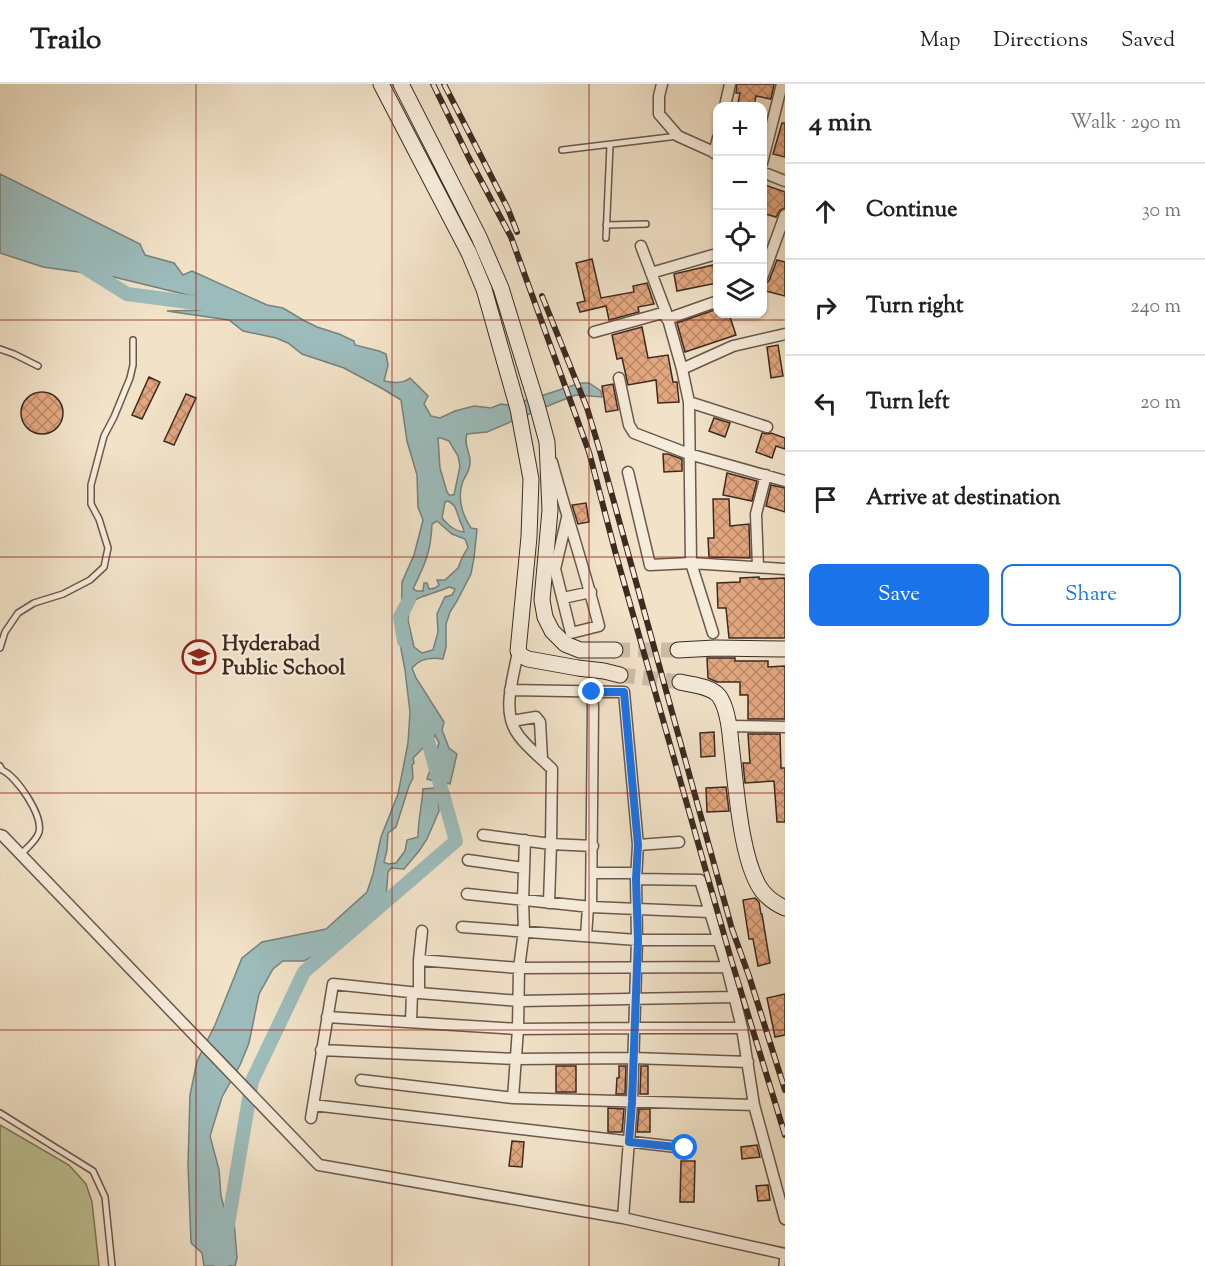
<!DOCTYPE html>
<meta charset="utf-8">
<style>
body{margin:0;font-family:"Sorts Mill Goudy",serif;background:#f6f6f6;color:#202124}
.controls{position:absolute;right:18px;top:18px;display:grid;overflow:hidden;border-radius:12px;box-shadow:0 2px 4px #0004}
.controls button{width:54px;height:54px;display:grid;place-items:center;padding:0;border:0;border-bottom:2px solid #e0e0e0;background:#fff;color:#202124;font:30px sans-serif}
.stop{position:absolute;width:18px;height:18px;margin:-14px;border:4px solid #1a73e8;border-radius:50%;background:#fff}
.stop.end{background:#1a73e8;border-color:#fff;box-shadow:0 2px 6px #0008}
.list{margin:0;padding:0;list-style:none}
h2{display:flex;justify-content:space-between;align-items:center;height:78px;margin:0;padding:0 24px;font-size:26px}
h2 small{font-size:20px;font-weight:400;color:#757577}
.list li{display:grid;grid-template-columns:39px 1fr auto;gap:18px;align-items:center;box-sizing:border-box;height:96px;padding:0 24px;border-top:2px solid #e0e0e0}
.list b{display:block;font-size:22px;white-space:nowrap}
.list em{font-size:20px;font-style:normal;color:#757577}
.actions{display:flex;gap:12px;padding:18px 24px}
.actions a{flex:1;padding:14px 0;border:2px solid #1a73e8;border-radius:12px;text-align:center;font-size:21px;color:#1a73e8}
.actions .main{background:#1a73e8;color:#fff}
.icon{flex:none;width:33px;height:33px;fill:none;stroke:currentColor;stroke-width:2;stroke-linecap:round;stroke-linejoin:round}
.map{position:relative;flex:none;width:785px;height:1182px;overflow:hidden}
header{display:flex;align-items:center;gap:36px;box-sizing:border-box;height:84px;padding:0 30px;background:#fff;border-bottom:2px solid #e0e0e0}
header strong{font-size:28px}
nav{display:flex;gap:33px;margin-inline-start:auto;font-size:21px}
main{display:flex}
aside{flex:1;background:#fff}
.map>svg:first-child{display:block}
.green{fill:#bdc294;stroke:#7d765a;stroke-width:1.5}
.water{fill:#9cbcbc;stroke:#76827e;stroke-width:1.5;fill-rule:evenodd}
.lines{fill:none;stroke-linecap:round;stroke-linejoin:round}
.canal{stroke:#9cbcbc;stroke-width:14}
.building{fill:url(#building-cross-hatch);stroke:#3d2a21;stroke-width:1.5}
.secondary-tunnel{stroke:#cdbda7;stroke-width:15;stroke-dasharray:15 8;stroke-linecap:butt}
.lane-casing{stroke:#6a584b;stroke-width:8}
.street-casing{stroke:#6a584b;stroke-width:13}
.secondary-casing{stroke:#3d2a21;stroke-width:17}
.lane{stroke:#f6ecdb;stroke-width:5}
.street{stroke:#f6ecdb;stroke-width:10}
.secondary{stroke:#f6ecdb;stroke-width:15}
.rail-casing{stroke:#3d2a21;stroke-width:6}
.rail{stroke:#f6ecdb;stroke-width:4;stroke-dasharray:11;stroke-linecap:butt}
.route{stroke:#1a73e8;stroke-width:8}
.grid{fill:none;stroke:#8f2418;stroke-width:1.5;stroke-opacity:0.55}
.labels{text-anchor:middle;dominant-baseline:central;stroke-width:4.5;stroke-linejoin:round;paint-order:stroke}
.poi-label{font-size:21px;font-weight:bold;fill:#3d2a21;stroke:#f6ecdb;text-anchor:start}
</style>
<header>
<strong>Trailo</strong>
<nav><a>Map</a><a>Directions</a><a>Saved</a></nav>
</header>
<main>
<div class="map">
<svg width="785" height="1182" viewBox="0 0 785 1182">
<defs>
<pattern id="building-cross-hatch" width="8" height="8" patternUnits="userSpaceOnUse" patternTransform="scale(1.5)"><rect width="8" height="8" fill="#e3a780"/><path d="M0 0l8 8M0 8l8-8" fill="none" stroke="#b98868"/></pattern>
</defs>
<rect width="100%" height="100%" fill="#f1e2c8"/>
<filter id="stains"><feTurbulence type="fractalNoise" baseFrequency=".00333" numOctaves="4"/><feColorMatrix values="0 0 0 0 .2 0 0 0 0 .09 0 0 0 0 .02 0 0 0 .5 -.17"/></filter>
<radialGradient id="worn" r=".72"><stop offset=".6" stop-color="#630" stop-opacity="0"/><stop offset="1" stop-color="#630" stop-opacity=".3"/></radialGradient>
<path class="green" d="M 0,1041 L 69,1081 L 86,1100 L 92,1118 L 99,1182 L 0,1182 Z"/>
<path class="water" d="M 0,90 L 140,160 L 145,171 L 174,179 L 183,191 L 192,187 L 267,221 L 283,224 L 303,236 L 317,243 L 339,250 L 354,257 L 355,261 L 379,267 L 386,270 L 388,281 L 384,297 C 393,299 403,300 410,294 L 428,312 L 424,320 L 431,332 L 440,334 L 455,327 L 474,322 L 491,324 L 501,320 L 508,321 L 541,312 L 580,299 L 589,299 L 601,307 L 602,313 L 576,311 L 555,319 L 487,348 L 467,350 C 463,362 471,368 470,379 C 470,386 466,391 463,397 C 457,413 462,430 471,444 L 477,445 L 474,474 L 471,490 L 457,517 L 450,528 L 446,540 L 446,563 L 443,575 C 431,573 420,574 412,584 L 416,594 L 444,638 L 442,646 L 449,664 L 457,670 L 450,700 L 445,698 L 442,702 L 445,709 L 438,712 L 439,727 L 427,755 L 419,767 L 404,785 L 391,784 L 388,788 L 386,814 L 343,846 L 317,870 L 304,877 L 283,877 L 273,885 L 259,910 L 249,959 L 240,981 L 222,1013 L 210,1052 L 219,1086 L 221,1112 L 226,1130 L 234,1137 L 237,1174 L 235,1182 L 204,1182 L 202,1169 L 191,1159 L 188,1081 L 190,1011 L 197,977 L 215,941 L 242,874 L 262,858 L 326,845 L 367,808 L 373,790 L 381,753 L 398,710 L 408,659 L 410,628 L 405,586 L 401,565 L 402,498 L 414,471 L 423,436 L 418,423 L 417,391 L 407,357 L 401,316 L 383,305 L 344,284 L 302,270 L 288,259 L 276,254 L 243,247 L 229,236 L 167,227 L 211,226 L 208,216 L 114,193 L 43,183 L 0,169 ZM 438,354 L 441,354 L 449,357 L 458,372 L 460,382 L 454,411 L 449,411 L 447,408 L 440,384 ZM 448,417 C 456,421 456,426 459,434 C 460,439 464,443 464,448 C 454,447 448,441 442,434 L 445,418 ZM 437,437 L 452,450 L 465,455 L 468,463 L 462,474 L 458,484 L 445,496 L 437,496 L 439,501 L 435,504 L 429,505 L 427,499 L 424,499 L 423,507 L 417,507 L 413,505 C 425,480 431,468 432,440 ZM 449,503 L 455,505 L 452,511 L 445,513 L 437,530 L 438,548 L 433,566 L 422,569 L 414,563 L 408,536 L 409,527 L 407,525 C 413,511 436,510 449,503 ZM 435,651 L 439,659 L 427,695 L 434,697 L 435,704 L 423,705 C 422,721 418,736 418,753 L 407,756 L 405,767 L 396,779 L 388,780 L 384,778 L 387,766 L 388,749 L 396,743 L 409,702 L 413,694 L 412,681 L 414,679 L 413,674 L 424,663 L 431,659 Z"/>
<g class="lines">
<path class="canal" d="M 82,182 L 127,210 L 227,223
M 404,557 L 400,533 L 409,516
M 221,1182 L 252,997 L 304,888 L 456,757 L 424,643"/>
</g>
<path class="building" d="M 737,0 L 774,0 L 771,15 L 756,12 L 754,22 L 738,19 L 740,9 L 736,9 Z
M 782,39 L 785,39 L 785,73 L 773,70 Z
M 762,100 L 785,108 L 785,124 L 780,126 L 776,133 L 762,129 Z
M 592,175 L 601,214 L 634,208 L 633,202 L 647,199 L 654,220 L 638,223 L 639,228 L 609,236 L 606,222 L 580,228 L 577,219 L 585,217 L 576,179 Z
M 777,176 L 785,178 L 785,212 L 762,206 L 764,201 L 769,197 Z
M 713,181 L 717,199 L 677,207 L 674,190 Z
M 717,225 L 717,230 L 729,230 L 736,251 L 685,268 L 677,239 Z
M 642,243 L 648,274 L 668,271 L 673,298 L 677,298 L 679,318 L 658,319 L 656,296 L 628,301 L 622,274 L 617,275 L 612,251 Z
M 778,261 L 783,292 L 771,294 L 767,263 Z
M 149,293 L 160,298 L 142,335 L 132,331 Z
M 613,300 L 618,326 L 606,328 L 602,302 Z
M21 329a21 21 0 1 1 42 0a21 21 0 1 1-42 0Z
M 186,310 L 196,314 L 174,361 L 164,357 Z
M 714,334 L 730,339 L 725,353 L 709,347 Z
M 762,349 L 768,350 L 771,349 L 785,354 L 785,365 L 776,362 L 772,374 L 756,368 Z
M 663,370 L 668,370 L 682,375 L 682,387 L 664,388 Z
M 727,389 L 757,397 L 752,417 L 723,411 Z
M 771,401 L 785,404 L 785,428 L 766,422 Z
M 713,415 L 729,415 L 730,442 L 749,440 L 750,474 L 709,473 L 708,454 L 714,454 Z
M 586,419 L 589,438 L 578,440 L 572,421 Z
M 759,493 L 759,495 L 785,494 L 785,554 L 729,554 L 726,524 L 718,524 L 717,499 L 740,498 L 740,494 Z
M 707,574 L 735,574 L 735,577 L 768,577 L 768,583 L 785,582 L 785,635 L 748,635 L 748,611 L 740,611 L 740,598 L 717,598 L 708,594 Z
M 714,648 L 715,672 L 701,673 L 700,649 Z
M 748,650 L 780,650 L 781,684 L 785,684 L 785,738 L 777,738 L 774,697 L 745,699 L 743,679 L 750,679 Z
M 726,703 L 729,727 L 707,728 L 706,704 Z
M 755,814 L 759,818 L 761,830 L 762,830 L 770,879 L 758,882 L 753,855 L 749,855 L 743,816 Z
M 785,910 L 785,951 L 775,953 L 767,914 Z
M 556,982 L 576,982 L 576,1008 L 556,1008 Z
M 619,982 L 626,982 L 625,1010 L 616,1010 L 617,994 L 619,994 Z
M 641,982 L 648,982 L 648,1010 L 640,1010 Z
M 608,1024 L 624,1025 L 622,1048 L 608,1048 Z
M 639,1025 L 650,1025 L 650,1048 L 637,1048 Z
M 512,1057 L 524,1058 L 522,1083 L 509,1082 Z
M 757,1061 L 760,1073 L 742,1075 L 741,1063 Z
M 681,1077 L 695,1077 L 694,1118 L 680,1118 Z
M 768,1101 L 770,1116 L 758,1117 L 756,1102 Z"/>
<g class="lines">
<path class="secondary-tunnel" d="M 615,566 L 678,566
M 620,591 L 680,598"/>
<g class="lane-casing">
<path id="lane" d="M 562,66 L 678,52
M 606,141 L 646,140
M 606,154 L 610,61
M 0,265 L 14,270 L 38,282
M 0,564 L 5,548 L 18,529 L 34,519 L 63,510 L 90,496 L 104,483 L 108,464 L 99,435 L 91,420 L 91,401 L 104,352 L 114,333 L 130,294 L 133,281 L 133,256
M 0,682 L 2,686 C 17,693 43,731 39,748 C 37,756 27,764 21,770
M 0,1029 L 93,1087 L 105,1113 L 112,1182
M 782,1182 L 783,1169"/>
</g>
<g class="street-casing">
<path id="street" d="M 662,0 L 659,12 L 659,30 L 678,52 L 718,70
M 725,22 L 730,0
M 714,69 L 718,54
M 762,79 L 782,0
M 762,88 L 785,97
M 641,162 L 666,228 L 682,285 L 689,318 L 691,479 L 713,549
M 651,189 L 713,171
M 762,194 L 785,131
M 667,235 L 718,217
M 594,248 L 666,228
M 682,285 L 733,262 L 785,250
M 619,294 L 629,341 L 634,349 L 689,370 L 785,397
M 689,318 L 767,343
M 552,378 C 567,433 585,487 599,542 L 571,549 L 555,485 L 567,434
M 628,388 L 650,481 L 691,479 L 785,485
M 758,483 L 756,430 L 766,391
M 563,514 L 591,508
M 510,606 L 624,608 L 638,761 L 636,795 L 637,856 L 632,1018 L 623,1134
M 512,637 L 536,633 L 540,638 L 542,675
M 729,642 L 785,643
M 0,751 L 3,752 L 319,1081 L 623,1134 L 785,1170
M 483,751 L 551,760 L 552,685 C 541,674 528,664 519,652 C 500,628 514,593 518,567
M 638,761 L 679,758
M 468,776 L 524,784
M 593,789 L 635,789 L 636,795 L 700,796 L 727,883 L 742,944 L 754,1021 L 785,1135
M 467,810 L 591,823 L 709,828
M 549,819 L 551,760 L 593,762
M 591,823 L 593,624 L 592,608
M 462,843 L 637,856 L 718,856
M 586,852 L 588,823
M 419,876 L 422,847
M 419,909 L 419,876 L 519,884 L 727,883
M 327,933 L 518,945 L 634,944 L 742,944
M 411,938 L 412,909
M 321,966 L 517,975 L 633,974 L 748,978
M 361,996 L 513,1014 L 754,1021
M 513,1014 L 518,945 L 519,884 L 524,847 L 523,816 L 525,756
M 313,1021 L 685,1064
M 311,1034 L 333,900 L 419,909 L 520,917 L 734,913"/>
</g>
<g class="secondary-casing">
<path id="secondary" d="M 381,0 L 469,169 L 484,205 L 518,325 L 531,395 L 529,453 L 518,567 L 522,572 L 528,575 L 578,584 L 604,587 L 620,591
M 401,0 L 479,153 L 501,204 L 537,321 L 547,358 L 550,426 L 542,516 L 545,533 L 552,547 L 565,560 L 580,566 L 615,566
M 678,566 L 715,564 L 785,565
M 680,598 C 692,601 711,602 719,612 C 727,623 730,647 731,660 C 736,698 740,779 763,808 C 769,815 776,820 785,824"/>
</g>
<use href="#lane" class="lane"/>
<use href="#street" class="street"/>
<use href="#secondary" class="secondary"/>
<g class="rail-casing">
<path id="rail" d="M 433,0 L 469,74 L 511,153 L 589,368 L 615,467 L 731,875 L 785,1051
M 444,0 L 508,125 L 517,148
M 542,212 L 587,324 L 599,364 L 732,845 L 749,892 L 785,1006"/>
</g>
<use href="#rail" class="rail"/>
</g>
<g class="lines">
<path class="route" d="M 592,608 L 624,608 L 638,761 L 636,795 L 638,856 L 632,1018 L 629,1058 L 685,1064"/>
</g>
<path class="grid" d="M 196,0 L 196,1182M 392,0 L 392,1182M 589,0 L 589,1182M 0,236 L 785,236M 0,473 L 785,473M 0,709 L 785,709M 0,946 L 785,946"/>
<defs>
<g id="school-ring" transform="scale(1.725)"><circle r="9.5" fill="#f6ecdb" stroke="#8f2418" stroke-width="1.5"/><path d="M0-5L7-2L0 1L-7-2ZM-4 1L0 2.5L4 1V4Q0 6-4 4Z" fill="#8f2418"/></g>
</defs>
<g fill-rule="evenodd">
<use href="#school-ring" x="199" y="573"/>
</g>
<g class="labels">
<g class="poi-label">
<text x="222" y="561">Hyderabad<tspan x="222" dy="24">Public School</tspan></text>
</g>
</g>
<rect width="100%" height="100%" filter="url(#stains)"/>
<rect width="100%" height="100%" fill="url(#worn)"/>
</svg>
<div class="controls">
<button>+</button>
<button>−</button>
<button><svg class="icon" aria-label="locate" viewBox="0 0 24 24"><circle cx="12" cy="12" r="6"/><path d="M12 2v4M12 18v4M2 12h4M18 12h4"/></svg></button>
<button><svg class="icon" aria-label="layers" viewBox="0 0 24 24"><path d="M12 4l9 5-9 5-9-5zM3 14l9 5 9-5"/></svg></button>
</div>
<div class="stop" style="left:685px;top:1064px"></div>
<div class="stop end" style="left:592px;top:608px"></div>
</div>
<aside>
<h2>4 min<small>Walk · 290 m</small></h2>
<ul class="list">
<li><svg class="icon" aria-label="ahead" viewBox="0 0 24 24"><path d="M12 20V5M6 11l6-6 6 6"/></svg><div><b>Continue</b></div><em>30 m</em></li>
<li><svg class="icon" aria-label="right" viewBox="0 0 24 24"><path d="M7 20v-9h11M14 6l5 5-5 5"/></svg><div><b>Turn right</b></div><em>240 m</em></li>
<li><svg class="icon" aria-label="left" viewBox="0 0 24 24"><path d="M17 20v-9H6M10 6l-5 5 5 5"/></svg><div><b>Turn left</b></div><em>20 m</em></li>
<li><svg class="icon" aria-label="arrive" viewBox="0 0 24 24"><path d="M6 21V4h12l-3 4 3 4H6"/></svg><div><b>Arrive at destination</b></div></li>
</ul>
<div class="actions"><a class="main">Save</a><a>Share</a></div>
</aside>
</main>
